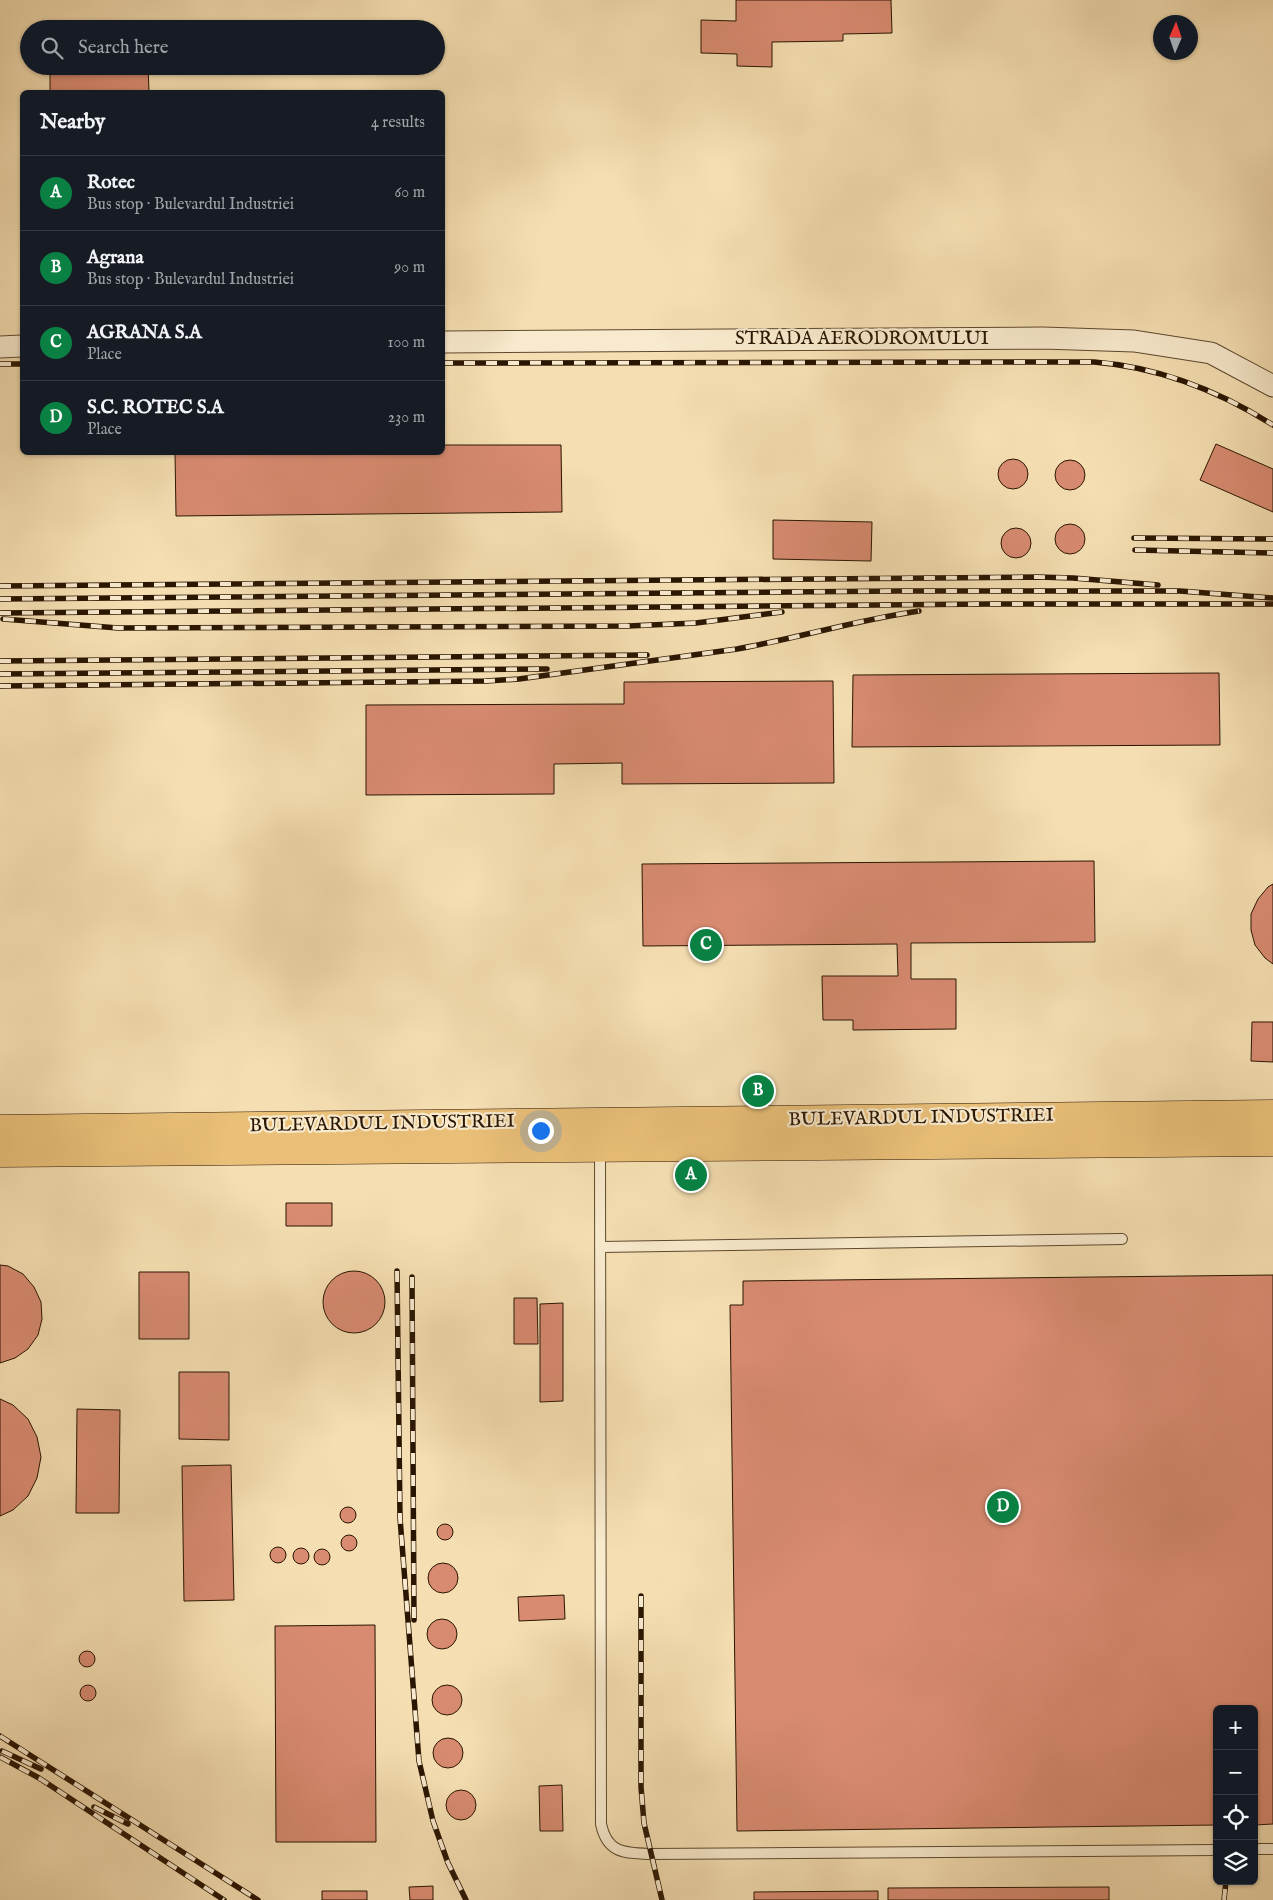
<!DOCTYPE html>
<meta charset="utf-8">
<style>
body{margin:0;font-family:"IM FELL English",serif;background:#20242c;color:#f1f3f6}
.controls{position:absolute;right:15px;bottom:15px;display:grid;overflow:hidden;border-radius:8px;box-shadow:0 1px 4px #0004}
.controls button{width:45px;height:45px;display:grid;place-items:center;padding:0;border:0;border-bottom:1px solid #363941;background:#171b24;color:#f1f3f6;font:25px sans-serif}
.compass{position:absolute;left:1153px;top:15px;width:45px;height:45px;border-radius:50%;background:#171b24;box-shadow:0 1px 4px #0004;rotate:2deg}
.you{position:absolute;left:540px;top:1130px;width:18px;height:18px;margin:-12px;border:4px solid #fff;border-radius:50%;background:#1a73e8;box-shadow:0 0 0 8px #1a73e833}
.badge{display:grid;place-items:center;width:32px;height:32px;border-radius:50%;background:#0b8043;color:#fff;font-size:16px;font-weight:700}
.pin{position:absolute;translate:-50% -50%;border:2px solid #fff;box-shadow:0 1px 5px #0006}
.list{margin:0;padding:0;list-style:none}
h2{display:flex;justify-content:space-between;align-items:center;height:65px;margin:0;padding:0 20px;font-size:21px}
h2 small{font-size:16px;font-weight:400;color:#9ea1a6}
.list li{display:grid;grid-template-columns:32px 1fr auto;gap:15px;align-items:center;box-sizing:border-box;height:75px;padding:0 20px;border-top:1px solid #363941}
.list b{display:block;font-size:19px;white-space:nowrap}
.list p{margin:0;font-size:16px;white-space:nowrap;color:#9ea1a6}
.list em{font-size:16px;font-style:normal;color:#9ea1a6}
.icon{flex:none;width:28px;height:28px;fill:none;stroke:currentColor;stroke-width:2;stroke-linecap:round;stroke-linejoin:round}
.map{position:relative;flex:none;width:1273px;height:1900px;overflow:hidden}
.search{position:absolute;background:#171b24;box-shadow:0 1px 4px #0004;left:20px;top:20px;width:425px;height:55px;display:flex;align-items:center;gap:12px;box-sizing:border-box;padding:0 18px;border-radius:28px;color:#9ea1a6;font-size:19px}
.panel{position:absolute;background:#171b24;box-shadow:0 1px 4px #0004;left:20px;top:90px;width:425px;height:365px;border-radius:8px}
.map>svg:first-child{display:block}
.building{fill:#d88b71;stroke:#2a1502}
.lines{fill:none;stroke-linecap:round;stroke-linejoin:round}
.lane-casing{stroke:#5d482e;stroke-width:12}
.street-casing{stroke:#5d482e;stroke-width:23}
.primary-casing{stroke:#2a1502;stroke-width:29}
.lane{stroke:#f8eacd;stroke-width:10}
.street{stroke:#f8eacd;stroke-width:21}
.primary{stroke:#eac079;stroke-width:28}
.rail-casing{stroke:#2a1502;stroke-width:5.5}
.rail{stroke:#f8eacd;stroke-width:4;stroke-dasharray:11;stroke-linecap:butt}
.labels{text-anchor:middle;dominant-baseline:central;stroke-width:4.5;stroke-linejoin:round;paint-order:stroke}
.street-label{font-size:19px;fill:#2a1502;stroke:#f8eacd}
</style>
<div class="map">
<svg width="1273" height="1900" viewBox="0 0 1273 1900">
<rect width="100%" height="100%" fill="#f5dfb2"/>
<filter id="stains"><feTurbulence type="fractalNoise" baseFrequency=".004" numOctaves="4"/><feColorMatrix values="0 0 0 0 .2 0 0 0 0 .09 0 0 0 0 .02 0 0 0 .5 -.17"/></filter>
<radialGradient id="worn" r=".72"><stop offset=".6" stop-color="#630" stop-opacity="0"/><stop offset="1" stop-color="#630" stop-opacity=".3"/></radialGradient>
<path class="building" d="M 736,0 L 891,0 L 892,33 L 843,34 L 843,41 L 772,42 L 772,67 L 737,66 L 737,54 L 701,53 L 701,20 L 736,21 Z
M 50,66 L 148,66 L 149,92 L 50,92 Z
M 1216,444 L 1273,469 L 1273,512 L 1200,480 Z
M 442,445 L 561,445 L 562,512 L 176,516 L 175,452 L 442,452 Z
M998 474a15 15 0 1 1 30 0a15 15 0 1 1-30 0Z
M1055 475a15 15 0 1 1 30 0a15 15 0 1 1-30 0Z
M 773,520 L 872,522 L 871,561 L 773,559 Z
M1055 539a15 15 0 1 1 30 0a15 15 0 1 1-30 0Z
M1001 543a15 15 0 1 1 30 0a15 15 0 1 1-30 0Z
M 1219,673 L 1220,745 L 852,747 L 853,675 Z
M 833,681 L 834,783 L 622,784 L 622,763 L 554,764 L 554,794 L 366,795 L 366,705 L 624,704 L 624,682 Z
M 1094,861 L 1095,942 L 911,943 L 911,979 L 956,979 L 956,1029 L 853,1030 L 853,1020 L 823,1020 L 822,976 L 898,976 L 897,944 L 643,946 L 642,864 Z
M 1273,884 L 1273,964 L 1265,958 L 1255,945 L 1251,930 L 1251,914 L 1258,899 L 1268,887 Z
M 1252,1022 L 1273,1022 L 1273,1062 L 1251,1061 Z
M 286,1203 L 332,1203 L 332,1226 L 286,1226 Z
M 0,1265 L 8,1266 L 23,1274 L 34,1287 L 41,1302 L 42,1319 L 38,1335 L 28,1349 L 15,1358 L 0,1363 Z
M323 1302a31 31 0 1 1 62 0a31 31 0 1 1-62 0Z
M 139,1272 L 189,1272 L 189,1339 L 139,1339 Z
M 1273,1275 L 1273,1824 L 1254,1825 L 1254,1709 L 1217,1709 L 1217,1825 L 737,1831 L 730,1305 L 743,1305 L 743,1281 Z
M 514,1298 L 537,1298 L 538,1344 L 514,1344 Z
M 563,1303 L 563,1401 L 540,1402 L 540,1304 Z
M 179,1372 L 229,1372 L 229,1440 L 179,1439 Z
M 0,1399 L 13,1405 L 28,1419 L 37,1437 L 41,1457 L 37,1478 L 28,1496 L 13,1510 L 0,1516 Z
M 77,1409 L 120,1410 L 119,1513 L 76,1513 Z
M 231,1465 L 234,1600 L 184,1601 L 182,1466 Z
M340 1515a8 8 0 1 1 16 0a8 8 0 1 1-16 0Z
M437 1532a8 8 0 1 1 16 0a8 8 0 1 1-16 0Z
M341 1543a8 8 0 1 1 16 0a8 8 0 1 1-16 0Z
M270 1555a8 8 0 1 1 16 0a8 8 0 1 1-16 0Z
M293 1556a8 8 0 1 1 16 0a8 8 0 1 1-16 0Z
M314 1557a8 8 0 1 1 16 0a8 8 0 1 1-16 0Z
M428 1578a15 15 0 1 1 30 0a15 15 0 1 1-30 0Z
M 564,1595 L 565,1619 L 519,1621 L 518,1597 Z
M427 1634a15 15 0 1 1 30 0a15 15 0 1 1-30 0Z
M 375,1625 L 376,1842 L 276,1842 L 275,1626 Z
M79 1659a8 8 0 1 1 16 0a8 8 0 1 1-16 0Z
M80 1693a8 8 0 1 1 16 0a8 8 0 1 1-16 0Z
M432 1700a15 15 0 1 1 30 0a15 15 0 1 1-30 0Z
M433 1753a15 15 0 1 1 30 0a15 15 0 1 1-30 0Z
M 562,1785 L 563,1831 L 540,1831 L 539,1786 Z
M446 1805a15 15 0 1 1 30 0a15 15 0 1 1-30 0Z
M 433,1886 L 433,1900 L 410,1900 L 409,1887 Z
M 1109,1887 L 1109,1900 L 888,1900 L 888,1888 Z
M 322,1891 L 367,1891 L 367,1900 L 322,1900 Z
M 878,1891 L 878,1900 L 754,1900 L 754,1892 Z"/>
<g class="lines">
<g class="lane-casing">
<path id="lane" d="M 600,1148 L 601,1824 C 607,1853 624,1853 650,1854 L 1217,1850
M 600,1247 L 1122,1239
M 1254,1849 L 1273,1849"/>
</g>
<g class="street-casing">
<path id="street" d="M 442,342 L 1043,338 L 1134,341 L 1211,353 L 1273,386
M 0,347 L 22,346"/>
</g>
<g class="primary-casing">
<path id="primary" d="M 0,1129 L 1273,1114
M 0,1153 L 1273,1142"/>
</g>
<use href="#lane" class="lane"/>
<use href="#street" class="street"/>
<use href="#primary" class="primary"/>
<g class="rail-casing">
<path id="rail" d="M 442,363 L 1094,362 C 1158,367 1219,391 1273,425
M 0,364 L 22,364
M 1134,538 L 1273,539
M 1135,550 L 1273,553
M 0,586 L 1037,577 L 1073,578 L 1158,585
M 0,599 L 898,591 L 1180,591 L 1273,598
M 0,613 L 991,604 L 1273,604
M 3,619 L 118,628 L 628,626 L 696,623 L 782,612
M 0,661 L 647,655
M 0,674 L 547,669
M 0,686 L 486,681 L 519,679 L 737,649 C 798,638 857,620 919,611
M 397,1271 L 400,1518 L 419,1761 L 433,1821 L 448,1863 L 466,1900
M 412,1277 L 414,1620
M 641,1596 L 641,1787 L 644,1823 L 662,1900
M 0,1736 L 258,1900
M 2,1751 L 41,1769
M 0,1757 L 39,1778 L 224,1900
M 94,1807 L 128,1824
M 1224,1900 L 1226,1881"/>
</g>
<use href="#rail" class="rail"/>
</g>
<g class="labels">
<g class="street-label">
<text x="862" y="339">STRADA AERODROMULUI</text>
<text transform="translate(921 1118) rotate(-1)">BULEVARDUL INDUSTRIEI</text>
<text transform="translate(382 1124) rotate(-1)">BULEVARDUL INDUSTRIEI</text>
</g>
</g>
<rect width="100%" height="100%" filter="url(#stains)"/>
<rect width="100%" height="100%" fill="url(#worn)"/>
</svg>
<div class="controls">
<button>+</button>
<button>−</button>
<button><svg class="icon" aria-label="locate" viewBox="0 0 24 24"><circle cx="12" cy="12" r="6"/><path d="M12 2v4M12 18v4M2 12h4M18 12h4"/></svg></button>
<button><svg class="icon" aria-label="layers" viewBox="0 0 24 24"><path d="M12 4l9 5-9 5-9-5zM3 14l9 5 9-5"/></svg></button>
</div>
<svg class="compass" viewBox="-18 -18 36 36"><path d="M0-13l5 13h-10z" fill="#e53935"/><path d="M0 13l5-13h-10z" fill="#9ea1a6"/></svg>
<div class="you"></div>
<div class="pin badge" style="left:691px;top:1175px">A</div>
<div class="pin badge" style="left:758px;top:1091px">B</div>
<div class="pin badge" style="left:706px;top:945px">C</div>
<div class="pin badge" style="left:1003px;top:1507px">D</div>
<div class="search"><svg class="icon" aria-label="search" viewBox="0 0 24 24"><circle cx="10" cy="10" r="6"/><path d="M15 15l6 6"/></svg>Search here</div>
<section class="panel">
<h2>Nearby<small>4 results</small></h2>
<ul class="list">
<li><span class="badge">A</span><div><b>Rotec</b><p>Bus stop · Bulevardul Industriei</p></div><em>60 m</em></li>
<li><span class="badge">B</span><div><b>Agrana</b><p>Bus stop · Bulevardul Industriei</p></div><em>90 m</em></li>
<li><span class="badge">C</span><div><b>AGRANA S.A</b><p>Place</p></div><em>100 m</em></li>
<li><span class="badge">D</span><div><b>S.C. ROTEC S.A</b><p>Place</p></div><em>230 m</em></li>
</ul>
</section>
</div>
